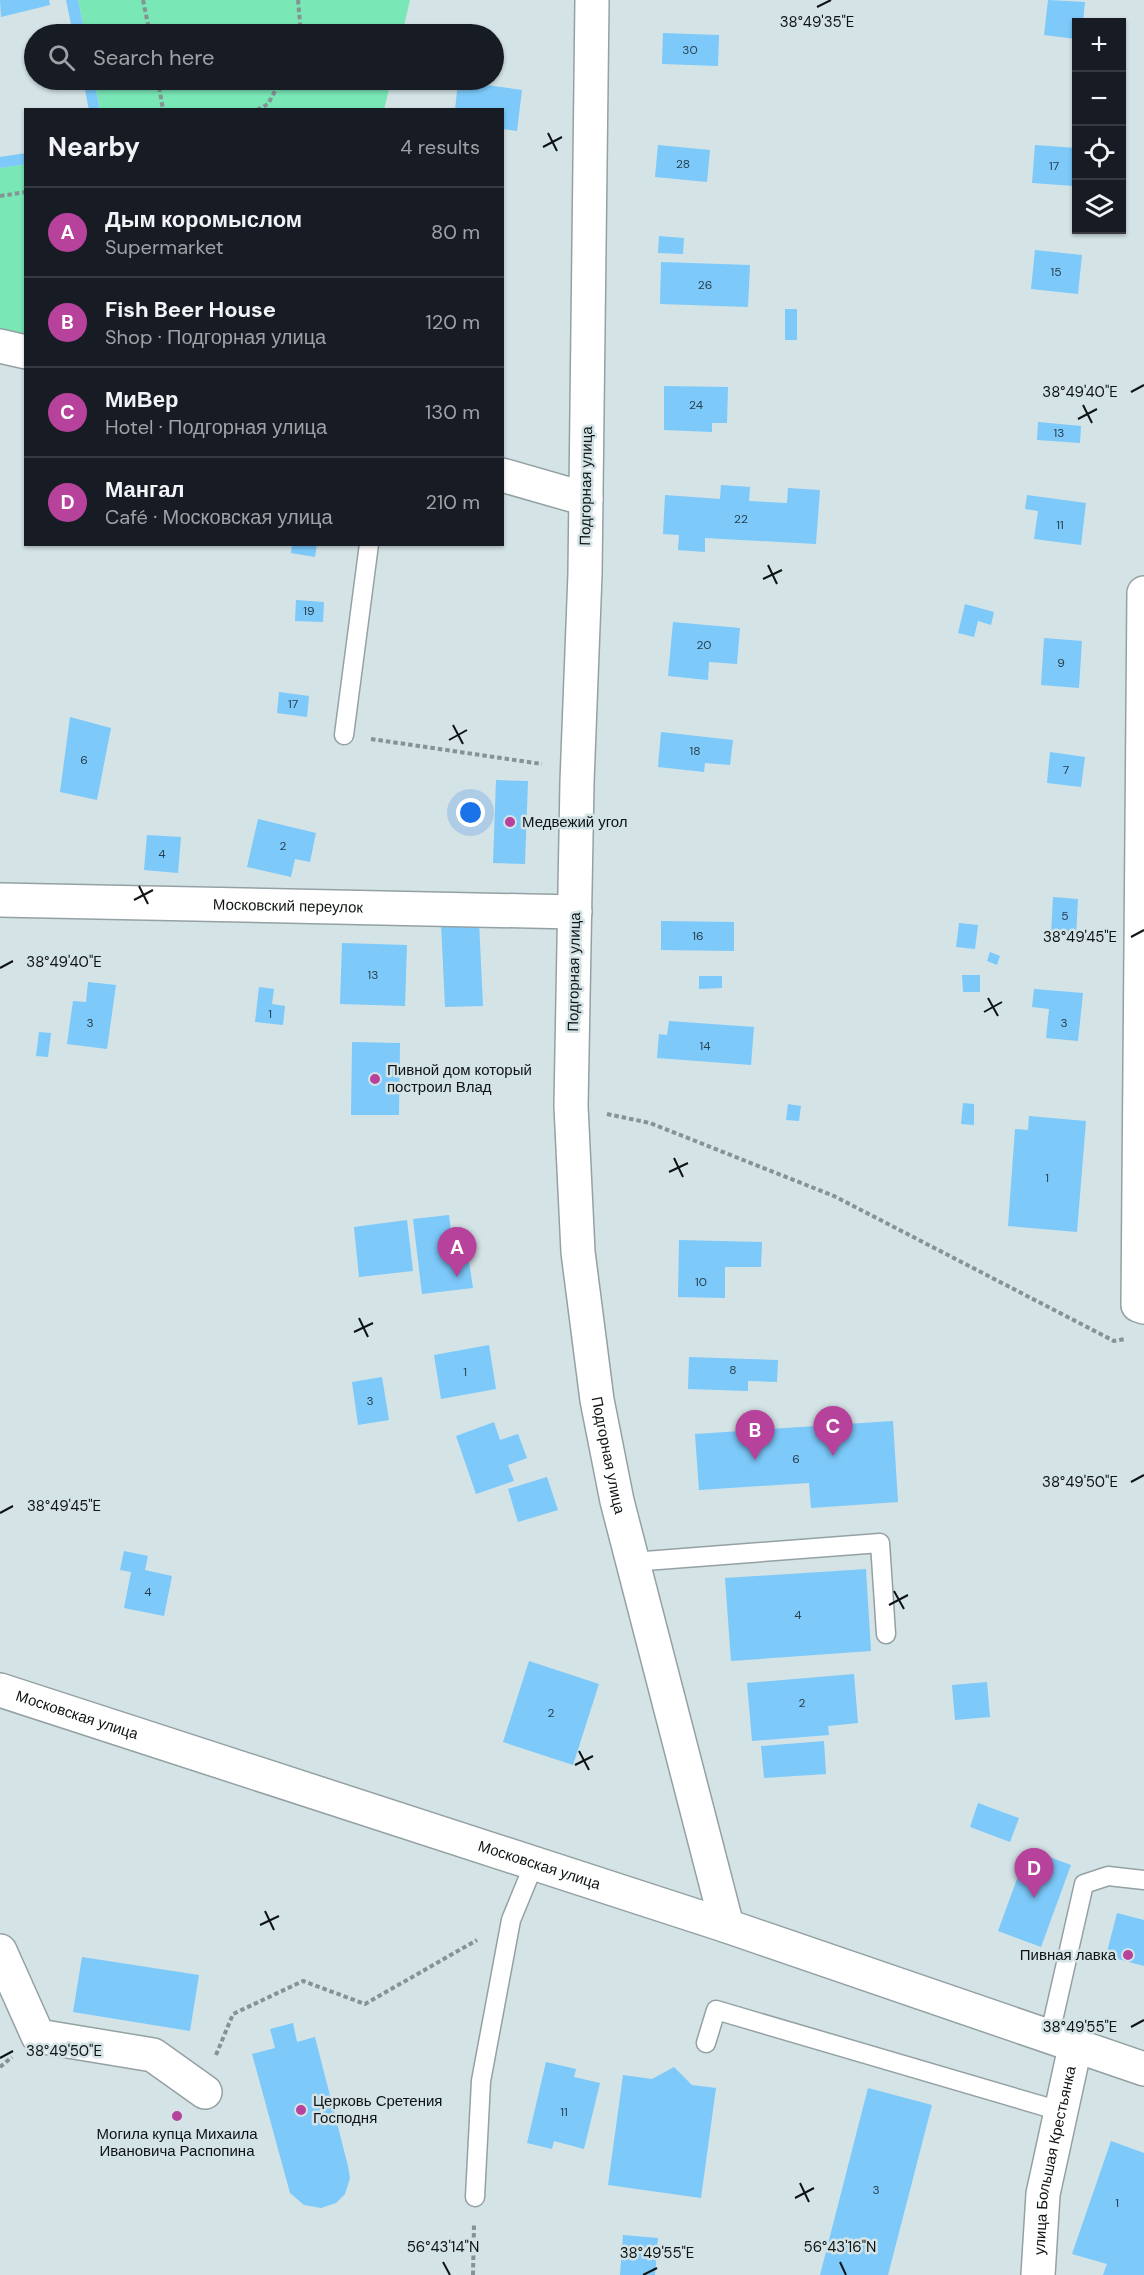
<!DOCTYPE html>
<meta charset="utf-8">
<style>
body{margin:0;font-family:"DM Sans",sans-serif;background:#242831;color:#f1f3f6}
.controls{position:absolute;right:18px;top:18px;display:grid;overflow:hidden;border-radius:0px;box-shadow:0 2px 4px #0004}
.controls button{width:54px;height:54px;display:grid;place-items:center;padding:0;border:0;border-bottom:2px solid #363941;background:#171b24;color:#f1f3f6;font:30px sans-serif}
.you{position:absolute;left:471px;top:813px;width:21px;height:21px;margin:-15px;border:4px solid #fff;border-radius:50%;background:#1a73e8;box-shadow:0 0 0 9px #1a73e833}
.badge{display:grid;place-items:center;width:39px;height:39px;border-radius:50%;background:#b6429b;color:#fff;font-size:20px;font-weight:700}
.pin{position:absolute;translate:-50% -50px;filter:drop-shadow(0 2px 3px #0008)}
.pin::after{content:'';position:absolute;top:32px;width:21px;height:18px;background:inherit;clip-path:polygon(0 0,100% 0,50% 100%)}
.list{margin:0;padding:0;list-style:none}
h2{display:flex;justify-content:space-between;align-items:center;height:78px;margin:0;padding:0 24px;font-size:26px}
h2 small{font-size:20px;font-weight:400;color:#9ea1a6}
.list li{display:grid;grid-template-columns:39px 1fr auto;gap:18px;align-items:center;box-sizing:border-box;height:90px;padding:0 24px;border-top:2px solid #363941}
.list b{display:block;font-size:22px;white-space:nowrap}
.list p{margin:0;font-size:20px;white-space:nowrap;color:#9ea1a6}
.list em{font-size:20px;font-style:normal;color:#9ea1a6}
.icon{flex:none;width:33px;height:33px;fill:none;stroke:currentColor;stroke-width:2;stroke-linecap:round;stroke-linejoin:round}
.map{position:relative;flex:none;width:1144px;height:2275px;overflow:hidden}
.search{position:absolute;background:#171b24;box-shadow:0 2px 4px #0004;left:24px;top:24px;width:480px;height:66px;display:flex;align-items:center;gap:15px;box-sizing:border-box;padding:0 21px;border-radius:33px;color:#9ea1a6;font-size:22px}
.panel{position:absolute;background:#171b24;box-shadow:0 2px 4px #0004;left:24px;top:108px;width:480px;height:438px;border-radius:0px}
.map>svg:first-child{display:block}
.green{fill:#79e7b6}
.building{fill:#7cc9fa}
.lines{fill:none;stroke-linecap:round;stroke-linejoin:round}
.lane-casing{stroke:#94a1a4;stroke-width:21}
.street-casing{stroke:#94a1a4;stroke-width:36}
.secondary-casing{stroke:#94a1a4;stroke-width:36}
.primary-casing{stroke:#94a1a4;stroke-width:36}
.path{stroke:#869294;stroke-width:4;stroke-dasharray:4.5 3;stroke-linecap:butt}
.lane{stroke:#fff;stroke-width:18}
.street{stroke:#fff;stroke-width:33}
.secondary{stroke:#fff;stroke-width:33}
.primary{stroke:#fff;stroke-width:33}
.ticks{fill:none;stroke:#0e1314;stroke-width:2}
.poi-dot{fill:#b6429b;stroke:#d4e3e6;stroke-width:2}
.labels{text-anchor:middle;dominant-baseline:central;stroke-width:5;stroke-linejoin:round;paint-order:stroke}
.number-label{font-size:12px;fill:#2a404e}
.street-label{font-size:15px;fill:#0e1314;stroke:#d4e3e6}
.poi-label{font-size:15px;fill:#0e1314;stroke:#d4e3e6;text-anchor:start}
.ticks-label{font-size:15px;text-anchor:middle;fill:#0e1314;stroke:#d4e3e6;stroke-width:5;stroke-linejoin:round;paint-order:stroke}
</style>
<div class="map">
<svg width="1144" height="2275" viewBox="0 0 1144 2275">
<rect width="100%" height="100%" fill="#d4e3e6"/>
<path class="green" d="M 78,0 L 410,0 L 402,34 L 85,34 Z
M 94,80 L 391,80 L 384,110 L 100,109 Z
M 25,164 L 25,347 L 0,341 L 0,168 Z"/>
<path class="building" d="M 0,0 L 49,0 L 50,5 L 1,17 Z
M 66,0 L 78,0 L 85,34 L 73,34 Z
M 1048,0 L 1085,2 L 1083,22 L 1076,22 L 1076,39 L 1044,35 Z
M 663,33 L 719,35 L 718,66 L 662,64 Z
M 83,80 L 94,80 L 100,110 L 89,110 Z
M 458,81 L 522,90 L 517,131 L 502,129 L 502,110 L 455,110 Z
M 658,145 L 710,150 L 707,182 L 655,177 Z
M 1035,145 L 1076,148 L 1074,186 L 1032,183 Z
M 26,153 L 26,164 L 0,168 L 0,157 Z
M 659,236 L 684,238 L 683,254 L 658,253 Z
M 1035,250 L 1082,255 L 1078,294 L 1031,289 Z
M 661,262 L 750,265 L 748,307 L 660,304 Z
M 785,309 L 797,309 L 797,340 L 785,340 Z
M 664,386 L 728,387 L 727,423 L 712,423 L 712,432 L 664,430 Z
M 1038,422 L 1081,426 L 1080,443 L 1037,440 Z
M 721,485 L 750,487 L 749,501 L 787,503 L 788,488 L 820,490 L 816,544 L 705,538 L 705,552 L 678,550 L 679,535 L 663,534 L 665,495 L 720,499 Z
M 1027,495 L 1086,503 L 1081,545 L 1034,539 L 1038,511 L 1025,509 Z
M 292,544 L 317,544 L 315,557 L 291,553 Z
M 296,600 L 324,602 L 323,622 L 295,621 Z
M 965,604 L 994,612 L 991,625 L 978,621 L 974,637 L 958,633 Z
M 673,622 L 740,628 L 737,664 L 709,662 L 708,680 L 668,676 Z
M 1044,638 L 1082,641 L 1079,688 L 1041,685 Z
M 279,692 L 309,696 L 307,717 L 277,713 Z
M 70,717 L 111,728 L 97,800 L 60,792 Z
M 661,732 L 733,740 L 730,765 L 705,763 L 704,772 L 658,767 Z
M 1050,752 L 1085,757 L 1081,787 L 1047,783 Z
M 496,780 L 528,781 L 525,864 L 493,863 Z
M 258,819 L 316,833 L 310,862 L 295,859 L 291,877 L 247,867 Z
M 147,835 L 181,837 L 178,873 L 144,870 Z
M 1053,897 L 1078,899 L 1076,936 L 1051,934 Z
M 479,921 L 483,1006 L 445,1007 L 441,923 Z
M 661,921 L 734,922 L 734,951 L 661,950 Z
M 959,923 L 978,925 L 975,949 L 956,947 Z
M 342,943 L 407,945 L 405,1006 L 340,1004 Z
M 990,952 L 1000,956 L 997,965 L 987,961 Z
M 962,975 L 980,975 L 980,992 L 963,992 Z
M 699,976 L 722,976 L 722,988 L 699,989 Z
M 88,982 L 116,985 L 107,1049 L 67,1044 L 73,1001 L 86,1002 Z
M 259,987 L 274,989 L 272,1004 L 285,1006 L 283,1025 L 255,1022 Z
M 1034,989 L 1083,993 L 1078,1041 L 1046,1038 L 1049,1009 L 1032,1007 Z
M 669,1021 L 754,1027 L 751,1065 L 657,1058 L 659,1034 L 667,1035 Z
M 39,1032 L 51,1033 L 48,1057 L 36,1056 Z
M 352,1042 L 400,1043 L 399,1115 L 351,1115 Z
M 963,1103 L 974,1104 L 974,1125 L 961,1124 Z
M 788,1104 L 801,1106 L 799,1121 L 786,1120 Z
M 1029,1116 L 1086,1121 L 1077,1232 L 1008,1226 L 1015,1129 L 1028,1130 Z
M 449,1215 L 455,1263 L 469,1262 L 473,1288 L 422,1294 L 413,1219 Z
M 407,1220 L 413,1271 L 359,1277 L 354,1227 Z
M 679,1240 L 762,1242 L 761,1267 L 725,1267 L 725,1298 L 678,1297 Z
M 489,1345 L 496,1389 L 441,1399 L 434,1355 Z
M 689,1357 L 778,1360 L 777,1382 L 748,1381 L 748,1391 L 688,1389 Z
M 382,1377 L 389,1420 L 358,1425 L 352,1382 Z
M 893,1421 L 898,1502 L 811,1508 L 809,1483 L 699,1490 L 695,1434 Z
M 494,1422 L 500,1440 L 518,1434 L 527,1458 L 508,1465 L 514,1481 L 476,1494 L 456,1436 Z
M 547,1477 L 558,1510 L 518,1522 L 508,1489 Z
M 124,1551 L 148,1556 L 145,1570 L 172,1576 L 164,1616 L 124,1608 L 131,1572 L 120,1570 Z
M 866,1569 L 871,1651 L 731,1661 L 725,1578 Z
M 529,1661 L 599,1684 L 573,1765 L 503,1742 Z
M 854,1674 L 858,1723 L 828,1726 L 829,1735 L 752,1741 L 747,1683 Z
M 987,1682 L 990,1717 L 955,1720 L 952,1685 Z
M 824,1741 L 826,1774 L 764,1778 L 761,1746 Z
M 978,1803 L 1019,1818 L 1010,1842 L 970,1827 Z
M 1028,1849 L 1071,1865 L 1041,1947 L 998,1931 Z
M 1117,1913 L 1144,1920 L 1144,1966 L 1106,1956 Z
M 82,1957 L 199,1975 L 190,2031 L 73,2012 Z
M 293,2023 L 297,2042 L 315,2037 L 348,2166 L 350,2178 L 345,2194 L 336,2203 L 321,2208 L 304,2205 L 290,2193 L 252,2054 L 275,2048 L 270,2029 Z
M 546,2062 L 576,2069 L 574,2077 L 600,2083 L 584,2149 L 554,2141 L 552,2149 L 527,2143 Z
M 674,2067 L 692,2085 L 716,2088 L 701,2198 L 608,2185 L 623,2075 L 652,2079 Z
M 868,2088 L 932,2105 L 888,2275 L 820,2275 Z
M 1111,2141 L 1144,2153 L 1144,2275 L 1103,2275 L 1107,2264 L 1072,2254 Z
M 623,2235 L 658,2238 L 655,2275 L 620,2275 Z"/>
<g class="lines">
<g class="lane-casing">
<path id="lane" d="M 344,735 L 369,544
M 632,1562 L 880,1543 L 886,1634
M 1049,2038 L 1084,1884 L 1108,1876 L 1144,1880
M 706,2043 L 716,2010 L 1060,2111
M 475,2197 L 481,2081 L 511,1920 L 534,1864"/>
</g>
<g class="street-casing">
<g id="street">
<path d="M 0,346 L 26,352"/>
<path d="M 502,475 L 586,499"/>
<path d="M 1144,593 L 1138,1305 L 1144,1307"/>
<path id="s1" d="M 0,900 L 575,912"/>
<path d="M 0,1951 L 38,2036 L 153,2055 L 205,2092"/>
</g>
</g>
<g class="secondary-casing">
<g id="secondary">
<path id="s2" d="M 592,0 L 585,574 L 577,782 L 571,1106 L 578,1252 L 597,1400 L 617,1501 L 727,1926"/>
<path id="s3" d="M 1038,2275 L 1043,2194 L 1075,2047"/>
</g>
</g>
<g class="primary-casing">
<g id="primary">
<path id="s4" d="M 0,1690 L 727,1926 L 1144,2069"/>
</g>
</g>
<path class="path" d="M 143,0 L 150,34
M 298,0 L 301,34
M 158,80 L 163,110
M 257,110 L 268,104 L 281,80
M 0,196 L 26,192
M 371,739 L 542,764
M 607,1114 L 650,1123 L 834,1196 L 1114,1341 L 1125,1339
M 216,2055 L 233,2014 L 303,1981 L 365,2004 L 477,1940
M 0,2067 L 12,2057
M 473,2275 L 474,2224"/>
<use href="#lane" class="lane"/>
<use href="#street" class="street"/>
<use href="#secondary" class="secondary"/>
<use href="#primary" class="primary"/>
</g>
<path class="ticks" d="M 817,7 L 831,0M 548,133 L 557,151M 543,147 L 562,137M 1131,392 L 1144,385M 1083,405 L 1092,423M 1078,419 L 1097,409M 768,565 L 777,584M 763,579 L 782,570M 453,725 L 463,744M 449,740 L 467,730M 139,886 L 148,904M 134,900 L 153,890M 1131,937 L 1144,930M 0,968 L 13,961M 988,998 L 998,1016M 984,1012 L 1002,1002M 674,1158 L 683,1177M 669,1172 L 688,1163M 359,1318 L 368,1337M 354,1332 L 373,1323M 1131,1482 L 1144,1475M 0,1513 L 13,1506M 894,1591 L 904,1609M 889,1605 L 908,1595M 579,1751 L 589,1770M 575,1765 L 593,1756M 265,1911 L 274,1930M 260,1925 L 279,1916M 1131,2027 L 1144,2020M 0,2058 L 13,2051M 800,2183 L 809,2202M 795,2198 L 814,2188M 443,2262 L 450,2275M 840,2262 L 846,2275M 643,2275 L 657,2268"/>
<g class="poi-dot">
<circle cx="510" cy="822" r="6"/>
<circle cx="375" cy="1079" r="6"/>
<circle cx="1128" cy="1955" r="6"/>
<circle cx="301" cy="2110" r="6"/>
<circle cx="177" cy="2116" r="6"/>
</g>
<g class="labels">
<g class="number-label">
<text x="690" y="50">30</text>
<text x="683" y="164">28</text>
<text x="1054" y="166">17</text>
<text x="1056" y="272">15</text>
<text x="705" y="285">26</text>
<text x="696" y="405">24</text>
<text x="1059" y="433">13</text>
<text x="741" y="519">22</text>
<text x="1060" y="525">11</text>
<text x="309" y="611">19</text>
<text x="704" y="645">20</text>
<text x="1061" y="663">9</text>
<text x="293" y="704">17</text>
<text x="695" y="751">18</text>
<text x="84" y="760">6</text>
<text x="1066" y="770">7</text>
<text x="283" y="846">2</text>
<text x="162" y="854">4</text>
<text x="1065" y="916">5</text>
<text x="698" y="936">16</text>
<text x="373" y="975">13</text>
<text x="270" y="1014">1</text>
<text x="90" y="1023">3</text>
<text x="1064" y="1023">3</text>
<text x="705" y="1046">14</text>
<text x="1047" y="1178">1</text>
<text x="701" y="1282">10</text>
<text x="733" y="1370">8</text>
<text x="465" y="1372">1</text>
<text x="370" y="1401">3</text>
<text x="796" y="1459">6</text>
<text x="148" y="1592">4</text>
<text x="798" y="1615">4</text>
<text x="802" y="1703">2</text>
<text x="551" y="1713">2</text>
<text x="564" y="2112">11</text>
<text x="876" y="2190">3</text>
<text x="1117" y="2203">1</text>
</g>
<g class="street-label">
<text transform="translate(586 486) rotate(-89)">Подгорная улица</text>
<text stroke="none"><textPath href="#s1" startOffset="288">Московский переулок</textPath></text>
<text transform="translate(574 972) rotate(-89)">Подгорная улица</text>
<text stroke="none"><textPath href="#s2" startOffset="1458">Подгорная улица</textPath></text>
<text stroke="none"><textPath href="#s4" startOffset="81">Московская улица</textPath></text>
<text stroke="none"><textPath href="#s4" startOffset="567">Московская улица</textPath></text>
<text stroke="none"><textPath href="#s3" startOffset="116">улица Большая Крестьянка</textPath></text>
</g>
<g class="poi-label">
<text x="522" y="822">Медвежий угол</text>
<text x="387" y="1070">Пивной дом который<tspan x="387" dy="17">построил Влад</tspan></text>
<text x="1116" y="1955" text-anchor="end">Пивная лавка</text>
<text x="313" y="2101">Церковь Сретения<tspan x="313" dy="17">Господня</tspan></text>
<text x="177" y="2134" text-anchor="middle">Могила купца Михаила<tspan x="177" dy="17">Ивановича Распопина</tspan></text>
</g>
</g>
<g class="ticks-label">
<text x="817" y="27">38°49'35"E</text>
<text x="1080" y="397">38°49'40"E</text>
<text x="1080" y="942">38°49'45"E</text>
<text x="64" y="967">38°49'40"E</text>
<text x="1080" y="1487">38°49'50"E</text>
<text x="64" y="1511">38°49'45"E</text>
<text x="1080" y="2032">38°49'55"E</text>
<text x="64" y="2056">38°49'50"E</text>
<text x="443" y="2252">56°43'14"N</text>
<text x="840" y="2252">56°43'16"N</text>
<text x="657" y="2258">38°49'55"E</text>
</g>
</svg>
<div class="controls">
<button>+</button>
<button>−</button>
<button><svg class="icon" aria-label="locate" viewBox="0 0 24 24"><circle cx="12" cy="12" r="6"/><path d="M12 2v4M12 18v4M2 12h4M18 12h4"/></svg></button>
<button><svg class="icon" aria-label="layers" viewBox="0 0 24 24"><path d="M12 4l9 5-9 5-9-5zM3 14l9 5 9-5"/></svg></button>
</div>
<div class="you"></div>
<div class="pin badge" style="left:457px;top:1277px">A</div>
<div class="pin badge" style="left:755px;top:1460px">B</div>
<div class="pin badge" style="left:833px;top:1456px">C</div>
<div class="pin badge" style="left:1034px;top:1898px">D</div>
<div class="search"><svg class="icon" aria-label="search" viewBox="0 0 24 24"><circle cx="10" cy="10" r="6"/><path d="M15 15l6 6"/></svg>Search here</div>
<section class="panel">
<h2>Nearby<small>4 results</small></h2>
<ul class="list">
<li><span class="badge">A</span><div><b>Дым коромыслом</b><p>Supermarket</p></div><em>80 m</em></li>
<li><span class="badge">B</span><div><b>Fish Beer House</b><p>Shop · Подгорная улица</p></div><em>120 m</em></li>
<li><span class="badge">C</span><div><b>МиВер</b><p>Hotel · Подгорная улица</p></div><em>130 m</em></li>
<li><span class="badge">D</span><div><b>Мангал</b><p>Café · Московская улица</p></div><em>210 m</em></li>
</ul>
</section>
</div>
